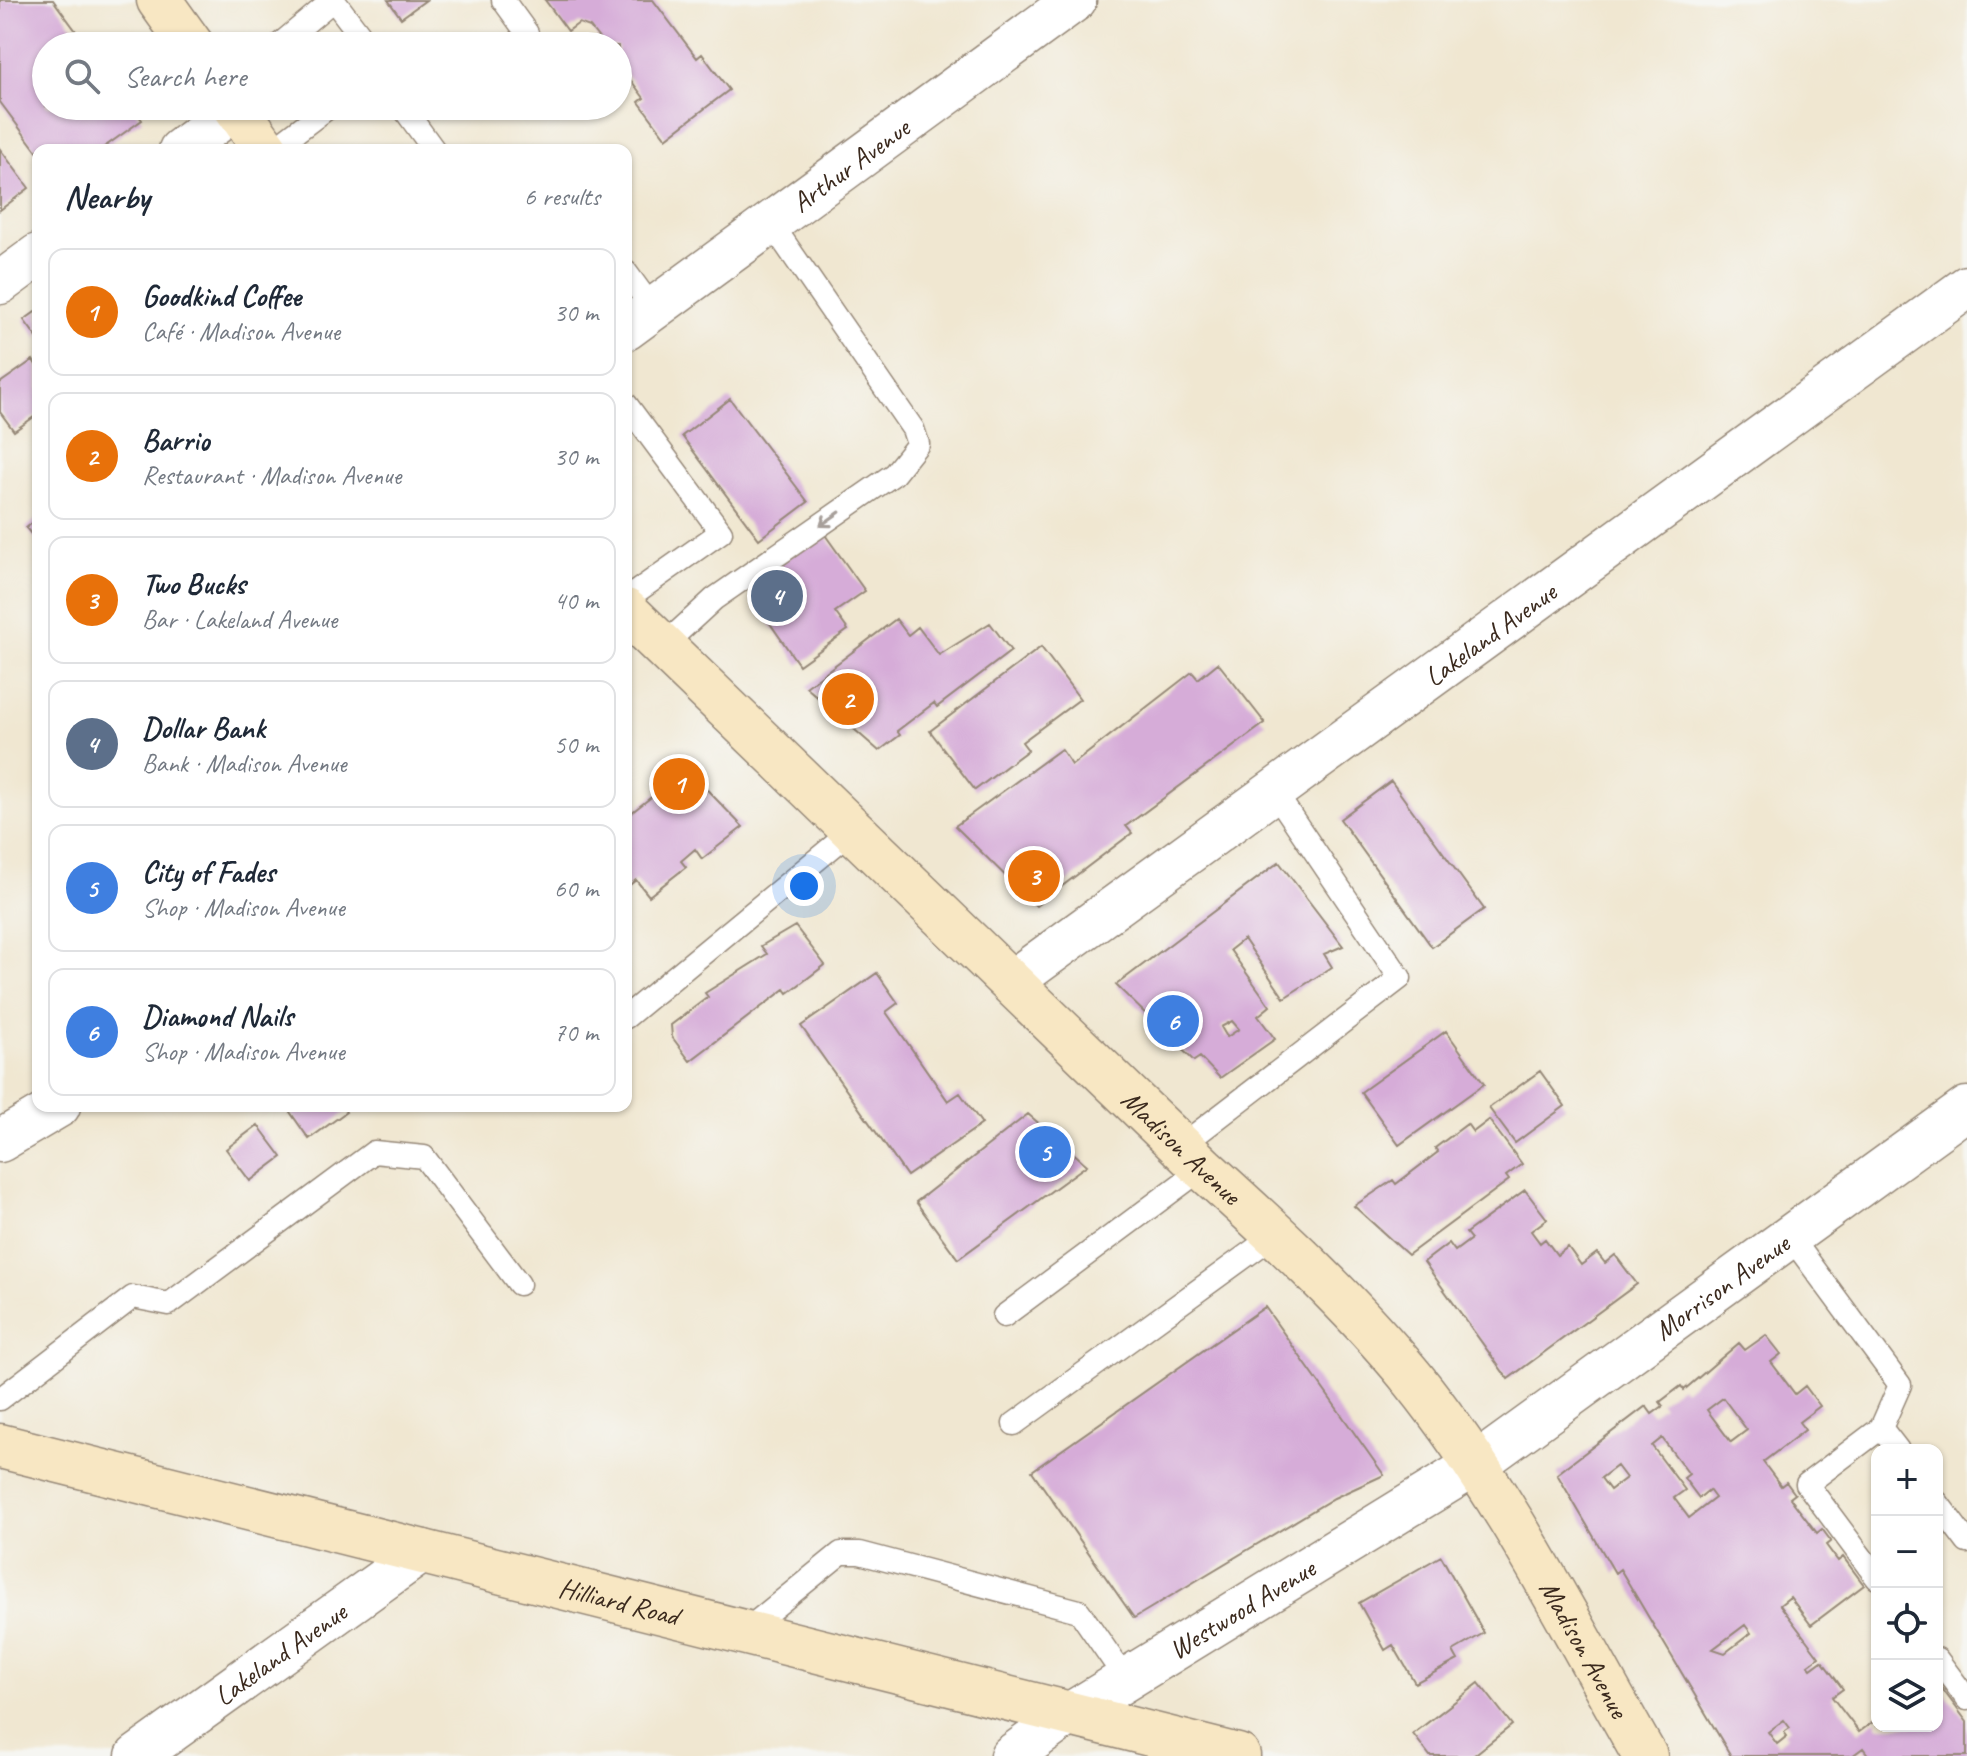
<!DOCTYPE html>
<meta charset="utf-8">
<style>
body{margin:0;font-family:Caveat,sans-serif;background:#f6f6f7;color:#1f2937}
.controls{position:absolute;right:24px;bottom:24px;display:grid;overflow:hidden;border-radius:16px;box-shadow:0 2px 6px #0004}
.controls button{width:72px;height:72px;display:grid;place-items:center;padding:0;border:0;border-bottom:2px solid #e0e1e3;background:#fff;color:#1f2937;font:40px sans-serif}
.you{position:absolute;left:804px;top:886px;width:28px;height:28px;margin:-20px;border:6px solid #fff;border-radius:50%;background:#1a73e8;box-shadow:0 0 0 12px #1a73e833}
.badge{display:grid;place-items:center;width:52px;height:52px;border-radius:50%;background:#b45309;color:#fff;font-size:26px;font-weight:700}
.pin{position:absolute;translate:-50% -50%;border:4px solid #fff;box-shadow:0 2px 8px #0006}
.list{margin:0;padding:0;list-style:none}
h2{display:flex;justify-content:space-between;align-items:center;height:104px;margin:0;padding:0 32px;font-size:34px}
h2 small{font-size:26px;font-weight:400;color:#747a83}
.list li{display:grid;grid-template-columns:52px 1fr auto;gap:24px;align-items:center;box-sizing:border-box;height:128px;margin:0 16px 16px;padding:0 16px;border:2px solid #e0e1e3;border-radius:16px}
.list b{display:block;font-size:30px;white-space:nowrap}
.list p{margin:0;font-size:26px;white-space:nowrap;color:#747a83}
.list em{font-size:26px;font-style:normal;color:#747a83}
.icon{flex:none;width:44px;height:44px;fill:none;stroke:currentColor;stroke-width:2;stroke-linecap:round;stroke-linejoin:round}
.map{position:relative;flex:none;width:1967px;height:1756px;overflow:hidden}
.search{position:absolute;background:#fff;box-shadow:0 2px 6px #0004;left:32px;top:32px;width:600px;height:88px;display:flex;align-items:center;gap:20px;box-sizing:border-box;padding:0 28px;border-radius:44px;color:#747a83;font-size:30px}
.panel{position:absolute;background:#fff;box-shadow:0 2px 6px #0004;left:32px;top:144px;width:600px;height:968px;border-radius:16px}
.map>svg:first-child{display:block}
.building{fill:#d6acd8;fill-rule:evenodd}
.lines{fill:none;stroke-linecap:round;stroke-linejoin:round}
.lane-casing{stroke:#968878;stroke-width:25}
.street-casing{stroke:#968878;stroke-width:45}
.secondary-casing{stroke:#968878;stroke-width:47}
.lane{stroke:#fff;stroke-width:22}
.street{stroke:#fff;stroke-width:42}
.secondary{stroke:#f8e7c3;stroke-width:44}
.oneway{stroke:#a79f9a}
.labels{text-anchor:middle;dominant-baseline:central;stroke-width:8;stroke-linejoin:round;paint-order:stroke}
.street-label{font-size:28px;fill:#3b2a1e;stroke:#f6f6f2}
</style>
<div class="map">
<svg width="1967" height="1756" viewBox="0 0 1967 1756">
<rect width="100%" height="100%" fill="#f6f6f2"/>
<filter id="ink" filterUnits="userSpaceOnUse"><feTurbulence type="fractalNoise" baseFrequency=".0125" numOctaves="2"/><feDisplacementMap in="SourceGraphic" scale="16" xChannelSelector="R" yChannelSelector="G"/><feConvolveMatrix kernelMatrix="1 2 1 2 8 2 1 2 1" color-interpolation-filters="sRGB"/></filter>
<filter id="wash" filterUnits="userSpaceOnUse"><feTurbulence type="fractalNoise" baseFrequency=".006" numOctaves="4" result="noise"/><feDisplacementMap in="SourceGraphic" scale="32" xChannelSelector="R" yChannelSelector="G"/><feGaussianBlur stdDeviation="1.8" result="paint"/><feColorMatrix in="noise" values="0 0 0 0 0 0 0 0 0 0 0 0 0 0 0 0 0 1.4 0 .05"/><feComposite in="paint" operator="in"/></filter>
<g filter="url(#wash)">
<rect width="100%" height="100%" fill="#f0e7d1"/>
<g id="blocks">
<path class="building" d="M 0,0 L 53,0 L 87,46 L 46,46 L 46,106 L 131,106 L 142,120 L 100,150 L 38,150 L 38,153 L 0,102 Z
M 388,0 L 426,0 L 401,18 Z
M 545,0 L 653,0 L 697,58 L 702,54 L 729,90 L 666,138 L 639,102 L 644,98 L 618,63 L 618,46 L 605,46 L 590,27 L 579,23 L 568,31 Z
M 0,149 L 29,188 L 0,210 Z
M 38,310 L 38,339 L 24,320 Z
M 33,360 L 38,368 L 38,414 L 14,431 L 0,412 L 0,383 Z
M 730,399 L 808,502 L 759,539 L 682,436 Z
M 38,518 L 38,542 L 26,528 Z
M 823,532 L 865,591 L 835,612 L 848,630 L 799,665 L 760,609 L 766,605 L 751,584 Z
M 896,619 L 908,635 L 918,627 L 939,655 L 990,623 L 1011,651 L 937,707 L 934,703 L 897,731 L 900,735 L 879,751 L 806,687 Z
M 1041,647 L 1080,699 L 1022,742 L 1028,750 L 975,790 L 930,731 Z
M 1218,663 L 1265,723 L 1126,826 L 1132,833 L 1036,906 L 955,826 L 1061,749 L 1072,765 L 1192,672 L 1198,679 Z
M 687,769 L 743,827 L 702,859 L 695,849 L 681,861 L 686,867 L 649,896 L 636,880 L 626,888 L 626,817 Z
M 1391,781 L 1484,909 L 1432,947 L 1340,819 Z
M 1279,862 L 1343,946 L 1324,954 L 1332,967 L 1284,998 L 1244,939 L 1230,950 L 1270,1006 L 1258,1016 L 1275,1039 L 1220,1078 L 1200,1057 L 1194,1061 L 1116,985 ZM 1232,1021 L 1239,1029 L 1227,1037 L 1221,1027 Z
M 795,926 L 825,965 L 788,993 L 785,989 L 690,1061 L 672,1037 L 671,1025 L 708,997 L 705,993 L 767,954 L 761,946 Z
M 877,973 L 898,1003 L 886,1012 L 948,1101 L 960,1093 L 982,1124 L 907,1176 L 801,1026 Z
M 1446,1031 L 1484,1084 L 1399,1145 L 1361,1092 Z
M 1540,1071 L 1565,1106 L 1515,1143 L 1489,1108 Z
M 291,1106 L 342,1106 L 346,1112 L 309,1139 L 288,1109 Z
M 1028,1114 L 1087,1165 L 958,1259 L 916,1202 Z
M 1489,1120 L 1522,1164 L 1506,1176 L 1509,1180 L 1408,1255 L 1354,1206 L 1393,1180 L 1396,1184 L 1438,1152 L 1435,1148 L 1467,1124 L 1473,1132 Z
M 258,1125 L 282,1157 L 250,1181 L 226,1149 Z
M 1525,1190 L 1547,1219 L 1531,1231 L 1540,1243 L 1545,1239 L 1557,1255 L 1568,1247 L 1581,1265 L 1597,1253 L 1605,1263 L 1615,1255 L 1637,1284 L 1508,1379 L 1424,1262 L 1449,1243 L 1455,1251 L 1471,1239 L 1466,1233 Z
M 1265,1307 L 1384,1475 L 1334,1498 L 1134,1618 L 1032,1471 Z
M 1766,1335 L 1781,1354 L 1771,1362 L 1795,1394 L 1805,1386 L 1820,1406 L 1799,1422 L 1805,1430 L 1763,1462 L 1781,1486 L 1786,1482 L 1795,1494 L 1790,1498 L 1817,1533 L 1822,1529 L 1831,1541 L 1826,1545 L 1838,1561 L 1843,1557 L 1864,1585 L 1811,1625 L 1790,1597 L 1780,1605 L 1819,1657 L 1808,1665 L 1811,1669 L 1822,1661 L 1843,1689 L 1832,1697 L 1859,1732 L 1877,1719 L 1877,1726 L 1937,1726 L 1937,1682 L 1967,1722 L 1967,1756 L 1869,1756 L 1863,1748 L 1852,1756 L 1731,1756 L 1620,1569 L 1615,1573 L 1557,1474 L 1646,1406 L 1652,1414 L 1663,1406 L 1660,1402 L 1681,1386 L 1684,1390 L 1739,1343 L 1745,1350 ZM 1723,1398 L 1747,1430 L 1731,1442 L 1707,1410 ZM 1662,1438 L 1689,1474 L 1684,1478 L 1699,1498 L 1709,1490 L 1715,1498 L 1689,1518 L 1674,1498 L 1685,1490 L 1652,1446 ZM 1617,1466 L 1626,1478 L 1610,1490 L 1601,1478 ZM 1745,1625 L 1751,1633 L 1725,1653 L 1713,1649 ZM 1784,1720 L 1790,1728 L 1784,1732 L 1787,1736 L 1777,1744 L 1768,1732 Z
M 1441,1556 L 1484,1633 L 1453,1651 L 1458,1660 L 1415,1683 L 1393,1645 L 1385,1650 L 1359,1603 Z
M 1479,1683 L 1512,1725 L 1473,1756 L 1430,1756 L 1413,1734 Z"/>
</g>
</g>
<g filter="url(#ink)">
<use href="#blocks" fill-opacity="0" stroke="#968878" stroke-width="2"/>
<g class="lines">
<g class="lane-casing">
<path id="lane" d="M 503,0 L 527,33
M 335,2 L 360,35
M 278,46 L 333,0
M 402,106 L 434,150
M 272,150 L 330,106
M 626,272 L 653,309
M 626,404 L 721,532 L 626,599
M 663,646 L 714,599 L 894,474 L 918,444 L 913,429 L 771,223
M 626,1017 L 854,829
M 1181,1146 L 1400,978 L 1274,791
M 1790,1236 L 1900,1385 L 1881,1428
M 1004,1316 L 1203,1168
M 0,1399 L 133,1297 L 169,1304 L 374,1152 L 424,1157 L 519,1284
M 1014,1424 L 1276,1234
M 1937,1502 L 1967,1542
M 1877,1578 L 1807,1484 L 1881,1428 L 1898,1450
M 744,1632 L 841,1553 L 860,1553 L 1079,1611 L 1126,1679
M 1937,1659 L 1967,1699"/>
</g>
<g class="street-casing">
<g id="street">
<path d="M 180,150 L 236,108"/>
<path d="M 0,283 L 38,255"/>
<path id="s1" d="M 626,329 L 1075,0"/>
<path id="s2" d="M 1011,982 L 1967,287"/>
<path d="M 0,1141 L 59,1106"/>
<path id="s3" d="M 137,1756 L 423,1551"/>
<path id="s4" d="M 1011,1756 L 1068,1715 L 1475,1465 L 1967,1108"/>
</g>
</g>
<g class="secondary-casing">
<g id="secondary">
<path d="M 159,0 L 192,46"/>
<path d="M 235,106 L 266,150"/>
<path id="s5" d="M 626,611 L 1203,1168 C 1276,1234 1350,1302 1413,1379 C 1505,1493 1572,1629 1645,1756"/>
<path id="s6" d="M 0,1446 L 1238,1756"/>
</g>
</g>
<use href="#lane" class="lane"/>
<use href="#street" class="street"/>
<use href="#secondary" class="secondary"/>
</g>
<defs><path id="oneway-shaft" d="M-6 0H5M1.5-3L5.5 0L1.5 3" fill="none" stroke-width="1.6" stroke-linecap="round" stroke-linejoin="round" transform="scale(2)"/></defs>
<use class="oneway" href="#oneway-shaft" transform="translate(830 519) rotate(145)"/>
</g>
<g class="labels">
<g class="street-label">
<text stroke="none"><textPath href="#s1" startOffset="278">Arthur Avenue</textPath></text>
<text stroke="none"><textPath href="#s2" startOffset="592">Lakeland Avenue</textPath></text>
<text stroke="none"><textPath href="#s5" startOffset="772">Madison Avenue</textPath></text>
<text stroke="none"><textPath href="#s4" startOffset="852">Morrison Avenue</textPath></text>
<text stroke="none"><textPath href="#s6" startOffset="638">Hilliard Road</textPath></text>
<text stroke="none"><textPath href="#s4" startOffset="274">Westwood Avenue</textPath></text>
<text stroke="none"><textPath href="#s5" startOffset="1420">Madison Avenue</textPath></text>
<text stroke="none"><textPath href="#s3" startOffset="176">Lakeland Avenue</textPath></text>
</g>
</g>
</svg>
<div class="controls">
<button>+</button>
<button>−</button>
<button><svg class="icon" aria-label="locate" viewBox="0 0 24 24"><circle cx="12" cy="12" r="6"/><path d="M12 2v4M12 18v4M2 12h4M18 12h4"/></svg></button>
<button><svg class="icon" aria-label="layers" viewBox="0 0 24 24"><path d="M12 4l9 5-9 5-9-5zM3 14l9 5 9-5"/></svg></button>
</div>
<div class="you"></div>
<div class="pin badge" style="left:679px;top:784px;background:#e8710a">1</div>
<div class="pin badge" style="left:848px;top:699px;background:#e8710a">2</div>
<div class="pin badge" style="left:1034px;top:876px;background:#e8710a">3</div>
<div class="pin badge" style="left:777px;top:596px;background:#5c6f8a">4</div>
<div class="pin badge" style="left:1045px;top:1152px;background:#3f7fe0">5</div>
<div class="pin badge" style="left:1173px;top:1021px;background:#3f7fe0">6</div>
<div class="search"><svg class="icon" aria-label="search" viewBox="0 0 24 24"><circle cx="10" cy="10" r="6"/><path d="M15 15l6 6"/></svg>Search here</div>
<section class="panel">
<h2>Nearby<small>6 results</small></h2>
<ul class="list">
<li><span class="badge" style="background:#e8710a">1</span><div><b>Goodkind Coffee</b><p>Café · Madison Avenue</p></div><em>30 m</em></li>
<li><span class="badge" style="background:#e8710a">2</span><div><b>Barrio</b><p>Restaurant · Madison Avenue</p></div><em>30 m</em></li>
<li><span class="badge" style="background:#e8710a">3</span><div><b>Two Bucks</b><p>Bar · Lakeland Avenue</p></div><em>40 m</em></li>
<li><span class="badge" style="background:#5c6f8a">4</span><div><b>Dollar Bank</b><p>Bank · Madison Avenue</p></div><em>50 m</em></li>
<li><span class="badge" style="background:#3f7fe0">5</span><div><b>City of Fades</b><p>Shop · Madison Avenue</p></div><em>60 m</em></li>
<li><span class="badge" style="background:#3f7fe0">6</span><div><b>Diamond Nails</b><p>Shop · Madison Avenue</p></div><em>70 m</em></li>
</ul>
</section>
</div>
